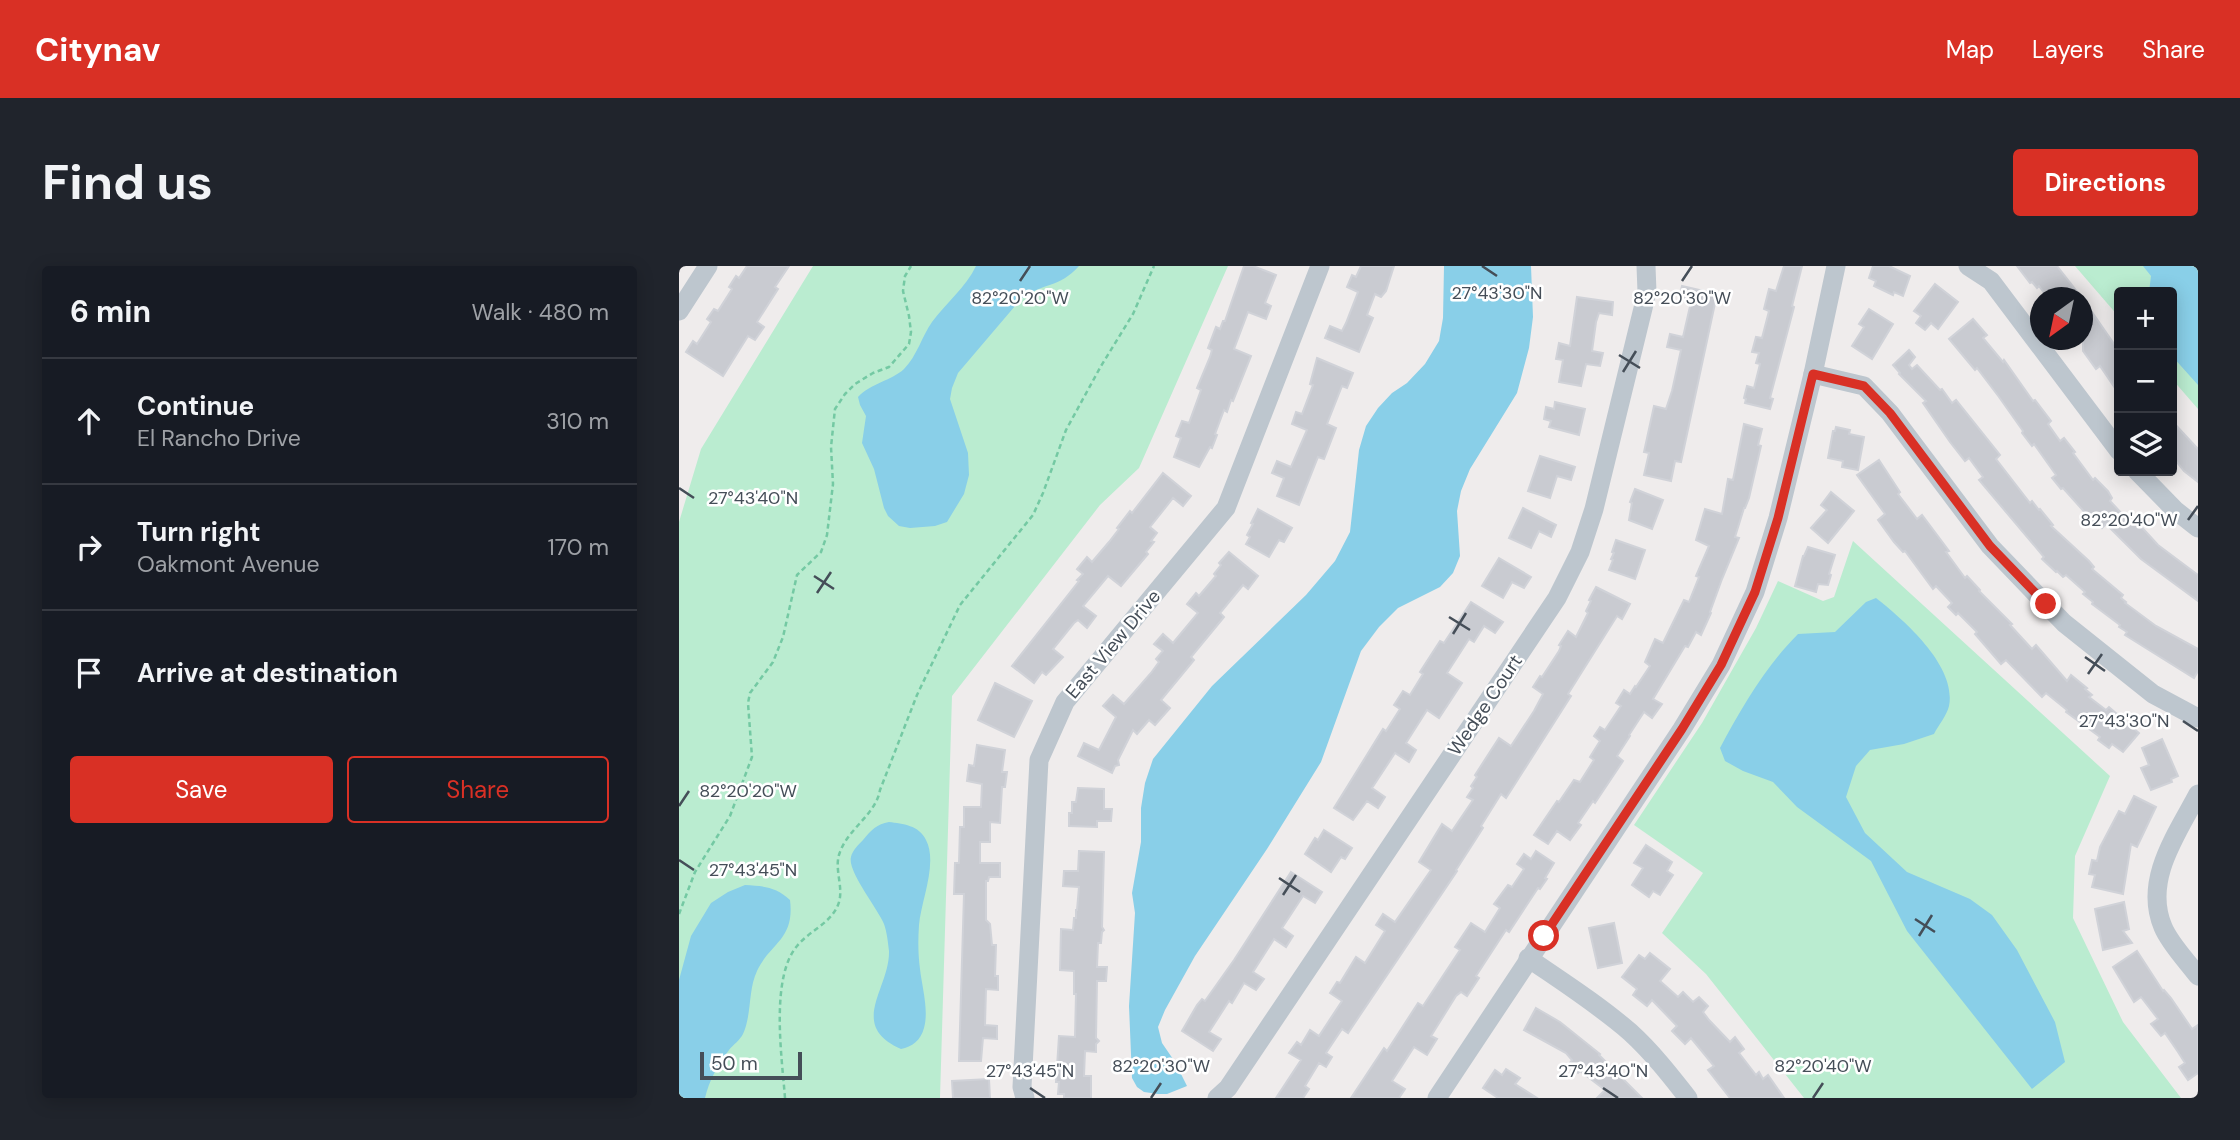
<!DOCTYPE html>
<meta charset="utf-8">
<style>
:root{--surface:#171b24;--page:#20242c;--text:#f1f3f6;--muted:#9ea1a6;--line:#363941;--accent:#d93025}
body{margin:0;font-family:"DM Sans",sans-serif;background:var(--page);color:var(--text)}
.controls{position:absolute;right:21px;top:21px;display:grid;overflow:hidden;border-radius:7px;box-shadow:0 4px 18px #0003}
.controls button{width:63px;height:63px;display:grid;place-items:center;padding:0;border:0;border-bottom:2px solid var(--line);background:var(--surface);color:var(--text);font:35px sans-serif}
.compass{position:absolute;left:1351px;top:21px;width:63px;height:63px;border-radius:50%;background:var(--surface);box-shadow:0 4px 18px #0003;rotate:213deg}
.scale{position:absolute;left:21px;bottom:18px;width:102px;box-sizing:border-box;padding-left:7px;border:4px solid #454e58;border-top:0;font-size:19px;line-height:24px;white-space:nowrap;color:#454e58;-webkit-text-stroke:5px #fff;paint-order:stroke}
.stop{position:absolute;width:21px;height:21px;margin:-16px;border:5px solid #d93025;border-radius:50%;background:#fff}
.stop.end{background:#d93025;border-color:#fff;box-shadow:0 2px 7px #0008}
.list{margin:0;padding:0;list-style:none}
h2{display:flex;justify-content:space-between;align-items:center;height:91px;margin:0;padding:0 28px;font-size:30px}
h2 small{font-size:23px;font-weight:400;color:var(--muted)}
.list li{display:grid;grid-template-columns:46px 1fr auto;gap:21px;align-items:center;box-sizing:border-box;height:126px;padding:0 28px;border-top:2px solid var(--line)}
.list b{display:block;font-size:26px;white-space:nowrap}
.list p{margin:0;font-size:23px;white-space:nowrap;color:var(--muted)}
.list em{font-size:23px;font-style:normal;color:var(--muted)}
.actions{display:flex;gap:14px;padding:21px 28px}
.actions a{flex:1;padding:16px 0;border:2px solid var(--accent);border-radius:7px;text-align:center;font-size:24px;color:var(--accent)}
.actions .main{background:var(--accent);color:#fff}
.icon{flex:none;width:38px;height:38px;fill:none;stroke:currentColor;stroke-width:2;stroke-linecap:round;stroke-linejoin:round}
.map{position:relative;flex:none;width:1519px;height:832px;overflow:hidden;border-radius:7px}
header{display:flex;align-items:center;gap:42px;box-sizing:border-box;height:98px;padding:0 35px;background:var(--accent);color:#fff}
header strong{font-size:33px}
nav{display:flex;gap:38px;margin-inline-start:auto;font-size:24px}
.intro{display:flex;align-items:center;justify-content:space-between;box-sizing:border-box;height:168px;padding:0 42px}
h1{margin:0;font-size:49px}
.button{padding:18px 32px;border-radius:7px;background:var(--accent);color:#fff;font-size:24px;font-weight:700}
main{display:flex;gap:42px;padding:0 42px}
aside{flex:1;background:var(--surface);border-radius:7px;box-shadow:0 4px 18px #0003}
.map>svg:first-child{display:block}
.green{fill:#baecd0}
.water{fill:#89cfe8}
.building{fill:#c9cbd1;stroke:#d0d2d8;stroke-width:2}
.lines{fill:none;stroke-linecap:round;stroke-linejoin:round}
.path{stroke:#74c9a3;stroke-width:2.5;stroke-dasharray:5 3.5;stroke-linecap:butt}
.minor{stroke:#bdc6ce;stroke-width:19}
.route{stroke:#d93025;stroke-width:9}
.ticks{fill:none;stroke:#454e58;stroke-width:2.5}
.labels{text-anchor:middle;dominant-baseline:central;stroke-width:5;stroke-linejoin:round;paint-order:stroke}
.street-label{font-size:19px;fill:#454e58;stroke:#fff}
.ticks-label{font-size:18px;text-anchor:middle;fill:#454e58;stroke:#fff;stroke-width:5;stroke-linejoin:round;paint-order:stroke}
</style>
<header>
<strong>Citynav</strong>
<nav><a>Map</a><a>Layers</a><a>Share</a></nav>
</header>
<div class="intro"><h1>Find us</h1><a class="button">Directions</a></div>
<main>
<aside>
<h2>6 min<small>Walk · 480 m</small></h2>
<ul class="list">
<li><svg class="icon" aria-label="ahead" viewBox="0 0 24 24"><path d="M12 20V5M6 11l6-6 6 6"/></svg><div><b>Continue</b><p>El Rancho Drive</p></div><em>310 m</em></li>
<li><svg class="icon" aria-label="right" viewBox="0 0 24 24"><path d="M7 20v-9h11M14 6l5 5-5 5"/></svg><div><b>Turn right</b><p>Oakmont Avenue</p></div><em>170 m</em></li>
<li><svg class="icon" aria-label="arrive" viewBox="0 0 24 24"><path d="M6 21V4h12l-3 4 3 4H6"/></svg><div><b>Arrive at destination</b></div></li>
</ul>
<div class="actions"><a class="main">Save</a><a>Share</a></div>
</aside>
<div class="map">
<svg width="1519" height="832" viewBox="0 0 1519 832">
<rect width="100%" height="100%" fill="#efecec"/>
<g class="green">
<polygon points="134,0 549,0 460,202 421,239 273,430 261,832 0,832 0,256 22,183"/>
<polygon points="1396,0 1519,0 1519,143 1493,113 1493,26 1440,26 1440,51"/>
<polygon points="1174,275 1431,510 1396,590 1394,652 1444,756 1502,832 1125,832 1027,708 983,667 1024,607 955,559 1023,457 1077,362 1099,315 1144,335 1155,331"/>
</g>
<g class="water">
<path d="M297,0h103c-19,22 -38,17 -58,33l-63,74 -6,15 -2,11 18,54 1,22 -5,19 -17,28 -12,4 -25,2 -11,-2 -11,-10 -4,-8 -10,-39 -12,-26 4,-27 -6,-11 -2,-8c13,-14 33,-16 46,-28 13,-13 18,-33 28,-47 14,-19 34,-35 44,-56z"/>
<polygon points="765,0 852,0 854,51 850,82 838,127 791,203 782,225 778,245 781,290 774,307 761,321 719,342 700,361 682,385 642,496 588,583 516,690 486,744 479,761 483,777 496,796 508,820 488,828 479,828 465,826 458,821 453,812 450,740 456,647 453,627 462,576 462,542 466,517 474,493 533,420 627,329 656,295 671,266 680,184 687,160 699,142 713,127 728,117 746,98 760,75 764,52"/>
<polygon points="1464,0 1519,0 1519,119 1493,90 1493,26 1470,26 1472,10"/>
<path d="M1197,332c28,22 81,68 73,108 -2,9 -11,20 -15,28l-30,10 -34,6 -14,16 -10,31 19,36 42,39 63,27 22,16 25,35 38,72 10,40 -33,27 -125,-158 -36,-70 -74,-54 -24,-25 -30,-11 -18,-10 -5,-13c22,-41 45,-81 78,-114l37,-2 31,-30z"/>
<path d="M210,556c14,2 30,3 37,18 12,23 -5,61 -7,85 -1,15 -1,29 1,44 2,18 9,41 4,59 -3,12 -12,19 -23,21 -54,-24 -11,-60 -12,-98 -1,-8 -2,-19 -5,-27 -6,-15 -37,-53 -33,-67 1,-6 8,-13 12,-17 8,-10 14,-16 26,-18z"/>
<path d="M66,619c19,1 31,2 45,15 5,40 -20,43 -33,71 -9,19 -5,43 -14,63 -3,6 -10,11 -14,16 -11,14 -20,31 -24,48h-26v-118l12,-44 20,-33 17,-11z"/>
</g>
<g class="building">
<polygon points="68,0 110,0 96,21 99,23 78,56 85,61 76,74 69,70 44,110 7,86 14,75 18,78 32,56 28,53 35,43 39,45 53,23 50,21 57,10 60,12"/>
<polygon points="565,0 574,0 597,9 586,37 592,40 587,53 569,46 555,83 572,90 554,135 552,134 548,146 545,144 536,168 538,169 533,182 531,181 520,201 495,191 502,172 497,170 503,155 510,157 522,124 518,122 531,91 533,84 529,82 537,61 541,63 544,55 546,55"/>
<polygon points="682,0 715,0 707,25 702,31 696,28 688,49 694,52 680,86 646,72 651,60 663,65 667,57 679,26 668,21 673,9 677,11"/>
<polygon points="1105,0 1123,0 1113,40 1115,41 1091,132 1094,133 1091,143 1066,137 1067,133 1065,132 1068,120 1075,122 1081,98 1077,97 1080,87 1073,86 1077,71 1083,72 1090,45 1085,43 1090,23 1097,25"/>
<polygon points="1194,0 1210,0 1231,10 1224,30 1215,26 1214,29 1195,20 1197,15 1190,12"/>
<polygon points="1338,0 1378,0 1403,32 1369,32 1360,20 1358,22 1353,16 1351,17"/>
<polygon points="1256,18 1279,36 1259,63 1252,57 1246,64 1237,57 1242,50 1235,45"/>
<polygon points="1003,20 1038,28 1002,196 996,195 992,215 965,209 970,187 965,186 975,140 987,143 993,125 1002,84 988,81 991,68 1004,71 1012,36 1000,33"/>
<polygon points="898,31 934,36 933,49 920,47 917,56 913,85 924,87 921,100 907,98 902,120 880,116 884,94 877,93 880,77 891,80"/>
<polygon points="1404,33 1440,85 1440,128 1421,100 1417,103 1404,85"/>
<polygon points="1190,43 1214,58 1193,93 1173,80 1185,61 1180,58"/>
<polygon points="1294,53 1308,69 1304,72 1324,96 1325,94 1354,135 1356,134 1372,155 1369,158 1381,175 1385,172 1396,186 1394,187 1414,214 1416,212 1429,225 1433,232 1431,235 1447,252 1449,249 1458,256 1479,279 1519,309 1519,335 1462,293 1427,258 1423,262 1418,257 1417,259 1384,222 1382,223 1373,212 1377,209 1355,178 1353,180 1343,167 1344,165 1320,131 1298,102 1296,104 1270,73"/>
<polygon points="1230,84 1236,91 1230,99 1233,103 1238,99 1261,124 1263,123 1273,137 1277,134 1321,189 1317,193 1351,237 1353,235 1360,244 1361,243 1374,259 1372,260 1410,295 1415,301 1413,303 1444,329 1442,332 1447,336 1446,337 1477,360 1519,383 1519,405 1515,412 1446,369 1448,366 1440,361 1441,359 1413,338 1414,336 1404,328 1406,326 1387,309 1384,311 1378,305 1377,306 1363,293 1365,291 1300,214 1304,211 1290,192 1286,195 1271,176 1244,137 1247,135 1220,108 1221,107 1214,99"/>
<polygon points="638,92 674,107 668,122 663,120 648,158 657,162 645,193 639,191 620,239 598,230 605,212 593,207 598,195 612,201 628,164 613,158 617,146 623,148 634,119 631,118"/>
<polygon points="876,136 906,143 900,169 870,161 872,155 865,153 867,141 875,143"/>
<polygon points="1493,155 1519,183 1519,216 1505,205 1493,190"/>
<polygon points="1065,158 1083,163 1079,179 1082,180 1070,232 1066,242 1065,242 1056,271 1060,272 1043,313 1031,346 1032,347 1022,369 1017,366 1009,381 1006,380 974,433 983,438 973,452 965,446 950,469 951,470 938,490 944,495 916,537 914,535 899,557 902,559 891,574 878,565 869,578 855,569 878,535 880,536 895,514 901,516 915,494 911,491 921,475 915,470 921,461 926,464 942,440 937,437 945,424 951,428 956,420 957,421 971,400 966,396 976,373 984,377 1005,334 1010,336 1020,311 1017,310 1030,280 1017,274 1026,243 1043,248 1049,213 1054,214"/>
<polygon points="1157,161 1171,164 1170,168 1185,171 1179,204 1163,201 1164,195 1149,192 1154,165 1156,165"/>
<polygon points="861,190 896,201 892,214 878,210 871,232 849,225"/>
<polygon points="1200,194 1221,226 1219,228 1238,253 1243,249 1270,285 1267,286 1286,312 1288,310 1301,324 1300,325 1333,358 1331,359 1353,383 1357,379 1388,415 1392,409 1408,422 1406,423 1413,429 1410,431 1427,444 1430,441 1460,467 1444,486 1433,478 1430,482 1419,474 1421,471 1387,446 1388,444 1367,427 1363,431 1327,394 1322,398 1296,368 1298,366 1279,347 1277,349 1269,341 1273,337 1257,320 1254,323 1226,285 1224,286 1215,276 1199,254 1206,248 1178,209"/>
<polygon points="484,207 512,230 504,240 494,232 471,261 478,267 472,275 475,276 467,286 469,288 442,320 429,310 404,340 417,350 408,362 399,354 395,357 374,383 384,391 367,409 363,406 355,417 333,400 400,315 398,314 404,308 398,303 408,291 413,296 430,276 440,263 438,262 451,245 453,247"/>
<polygon points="956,223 984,234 973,263 950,254 953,237 951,236"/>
<polygon points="1152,226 1175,245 1149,277 1132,262 1148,244 1142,239"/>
<polygon points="844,242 877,259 872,271 860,265 852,282 830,272"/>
<polygon points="579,243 613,262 605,276 600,274 590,291 567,278 571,271 568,269 574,258 572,257"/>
<polygon points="937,274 966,284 956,313 930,304 934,294 932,293 935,287 933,286"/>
<polygon points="1129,281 1156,289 1150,308 1152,309 1149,319 1139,318 1137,326 1116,320 1124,290 1125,290"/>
<polygon points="550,286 579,310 569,323 564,319 541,347 545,351 512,391 515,394 482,434 491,442 476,459 470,454 458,468 454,464 439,494 440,499 436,500 433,507 399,490 405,477 420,484 437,451 424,440 434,429 445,438 472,407 480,396 477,393 484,385 475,378 484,368 494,377 519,347 508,338 517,327 520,330 537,310 535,308 542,299 540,297"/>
<polygon points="820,292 852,311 845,322 833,316 824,332 803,320"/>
<polygon points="917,321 951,338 943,353 938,350 889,428 892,430 836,518 827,532 822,528 802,560 804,562 777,604 778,605 669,767 663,763 647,787 653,791 647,801 640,797 626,820 630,823 624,832 597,832 622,794 610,787 618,776 622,779 631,764 640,770 663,735 651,727 658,716 661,717 677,691 686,697 706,665 697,659 704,648 716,656 752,604 740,596 763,558 773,565 794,534 788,531 794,522 792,520 798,511 796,509 820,472 832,480 855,445 864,428 854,421 861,410 863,411 880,385 882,380 880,379 889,365 897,371 909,347 907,345 912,335 910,334"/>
<polygon points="792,336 824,356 816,367 805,360 795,376 790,373 768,407 783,417 760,452 748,444 727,477 737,484 730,496 716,487 693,522 706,531 699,542 688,535 674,554 655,542 704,463 707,465 721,443 715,439 724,425 731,429 744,408 741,406 761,375 765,377"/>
<polygon points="316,417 353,435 335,471 299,454"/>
<polygon points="1483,473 1499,510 1492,513 1493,516 1472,524 1462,502 1470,499 1463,482"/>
<polygon points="298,479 326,484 323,506 328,506 326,521 323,521 321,557 311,556 311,576 301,576 301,597 321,597 321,611 310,611 309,615 307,615 307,654 311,658 313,679 317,679 316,710 319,710 319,724 307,723 306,759 318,760 318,773 304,772 302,795 280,795 285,628 275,628 276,597 280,597 281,561 285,561 285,541 302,541 303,518 288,515 290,499 295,500"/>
<polygon points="399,522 425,523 425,543 433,543 432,555 418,555 418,561 390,560 390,547 393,547 393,536 397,536"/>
<polygon points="1455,530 1477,541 1458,581 1452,578 1444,628 1413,621 1416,609 1410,608 1413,594 1418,595 1421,581 1440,545 1446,548"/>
<polygon points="645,564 673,582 666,593 662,591 652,606 626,588 636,572 639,574"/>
<polygon points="967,579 993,596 988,605 994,609 981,629 974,625 970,631 953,619 964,602 955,597"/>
<polygon points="400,585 425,586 423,661 425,664 423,666 422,677 419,677 418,701 428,701 427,715 418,715 417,772 420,775 417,778 417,786 406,785 405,810 412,810 412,832 385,832 385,828 379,828 380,816 377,816 380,770 396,771 397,728 395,728 395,705 381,704 382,663 394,664 395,652 397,652 397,644 398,644 400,621 384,620 385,605 399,605"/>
<polygon points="857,585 875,597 866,612 868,613 861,623 859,622 830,666 827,664 797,710 800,712 788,730 782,726 777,730 752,770 758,773 748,789 735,781 713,815 726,823 720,832 672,832 705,782 708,785 739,737 744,740 781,684 776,681 792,657 806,666 821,642 815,638 829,619 833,621 845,603 838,598 845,588 852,593"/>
<polygon points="612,606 643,626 636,637 624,630 603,662 614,670 607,681 595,673 574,706 585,713 577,724 565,717 553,737 550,735 530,766 542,773 534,785 503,765 518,739 523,733 526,735 555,694"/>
<polygon points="1445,636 1450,663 1444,665 1453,677 1424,684 1416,643"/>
<polygon points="935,657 943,697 919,702 910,662"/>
<polygon points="1458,685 1484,725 1485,724 1492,732 1513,763 1519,759 1519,807 1509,814 1500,801 1506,797 1499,786 1486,767 1482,770 1472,758 1479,753 1462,731 1455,736 1434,701"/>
<polygon points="971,687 991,703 981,715 999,731 1004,726 1014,736 1020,731 1029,740 1024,746 1030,754 1051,776 1056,771 1065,783 1060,787 1077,809 1080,806 1084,813 1089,809 1105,832 1051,832 1029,804 1035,800 1012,772 1006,778 993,765 998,760 973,734 968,740 954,729 958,723 943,711 960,689 966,693"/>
<polygon points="857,742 881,756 921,788 920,789 963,832 918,832 926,824 901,805 899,807 889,799 893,794 887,787 845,764"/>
<polygon points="827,803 841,812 836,818 858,832 819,832 804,822 816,804 823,809"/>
<polygon points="310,813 311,832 274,832 273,815"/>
</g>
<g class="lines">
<g class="path">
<polyline points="0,648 16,606 51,550 73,491 69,437 71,427 94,396 104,371 118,309 142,286 148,269 154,218 152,181 156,143 166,128 176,118 194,107 210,101 230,78 232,66 230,50 224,25 226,10 232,0"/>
<path d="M106,832c-3,-40 -15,-120 12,-152 12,-15 33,-22 41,-41 7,-17 -5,-36 2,-53 8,-23 36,-38 40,-62l37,-95 43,-90 73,-90 10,-22 23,-63 35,-64 32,-52 21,-48"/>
</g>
<g class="minor">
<polyline points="1289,0 1312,15 1440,185"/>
<polyline points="0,45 29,0"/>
<polyline points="1134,108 1185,120 1211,147 1311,280 1385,357 1474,428 1519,452"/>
<polyline points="1458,205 1496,244 1519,262"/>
<path d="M1519,528c-21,40 -55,86 -35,133 7,17 24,34 35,49"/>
<path d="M849,692c35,24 71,47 102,74 22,20 40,43 58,66"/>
<polyline points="346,832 343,821 360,494 386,436 547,242 641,0"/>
<polyline points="538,832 549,822 878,332 901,286 915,243 968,26 967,0"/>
<polyline points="758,832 1003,463 1042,399 1076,326 1099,252 1134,108 1157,0"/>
</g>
</g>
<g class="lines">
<polyline class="route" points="865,670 1003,463 1042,399 1076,326 1099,252 1134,108 1185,120 1211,147 1311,280 1367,338"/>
</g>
<path class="ticks" d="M803,0l15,10M341,15l10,-15M1003,15l10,-15M940,89l21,13M944,106l13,-21M0,222l15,10M1509,254l10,-14M135,310l20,13M138,327l14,-21M770,351l21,13M774,368l13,-21M1406,391l20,14M1409,408l14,-20M1504,455l15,10M0,540l10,-15M0,594l15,10M600,612l21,14M604,629l13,-20M1236,653l20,13M1240,670l13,-21M351,822l15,10M924,822l15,10M472,832l10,-15M1134,832l10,-15"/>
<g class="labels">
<g class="street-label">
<text transform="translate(434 378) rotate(-50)">East View Drive</text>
<text transform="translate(806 439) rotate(-56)">Wedge Court</text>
</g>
</g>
<g class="ticks-label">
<text x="818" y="33">27°43'30"N</text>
<text x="341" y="38">82°20'20"W</text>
<text x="1003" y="38">82°20'30"W</text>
<text x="74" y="238">27°43'40"N</text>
<text x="1450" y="260">82°20'40"W</text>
<text x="1445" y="461">27°43'30"N</text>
<text x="69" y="531">82°20'20"W</text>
<text x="74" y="610">27°43'45"N</text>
<text x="482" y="806">82°20'30"W</text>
<text x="1144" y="806">82°20'40"W</text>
<text x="351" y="811">27°43'45"N</text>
<text x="924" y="811">27°43'40"N</text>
</g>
</svg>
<div class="controls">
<button>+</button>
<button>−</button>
<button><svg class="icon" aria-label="layers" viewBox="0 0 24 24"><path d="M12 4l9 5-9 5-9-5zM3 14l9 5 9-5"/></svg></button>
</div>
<svg class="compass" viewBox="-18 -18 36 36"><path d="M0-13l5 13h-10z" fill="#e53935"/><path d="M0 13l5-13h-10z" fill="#9ea1a6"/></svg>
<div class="scale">50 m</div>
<div class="stop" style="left:865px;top:670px"></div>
<div class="stop end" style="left:1367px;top:338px"></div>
</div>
</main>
